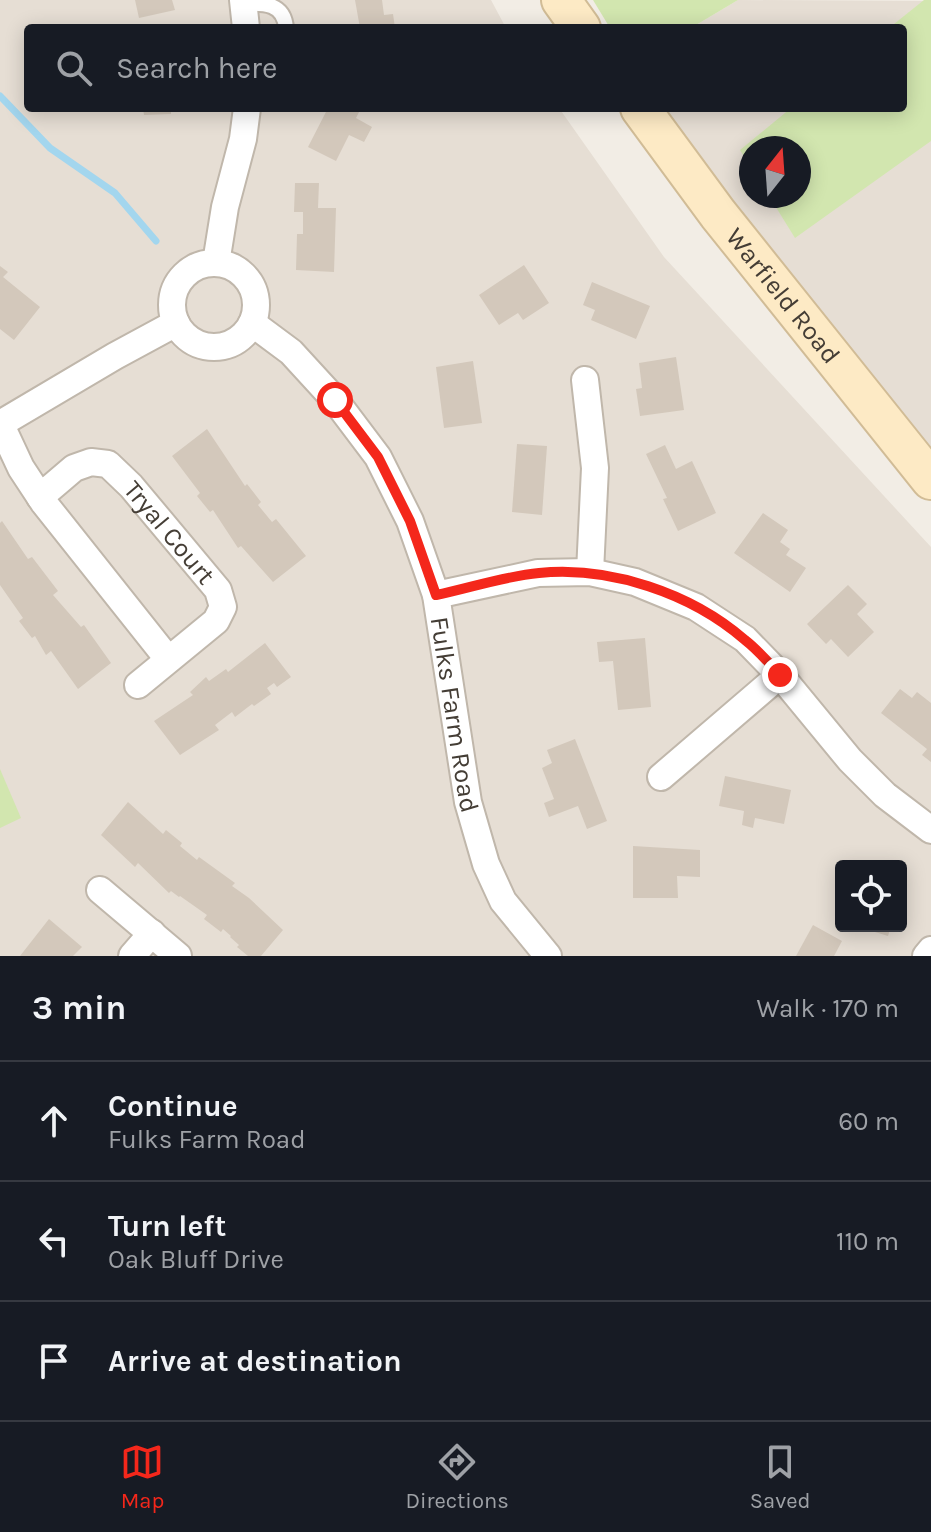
<!DOCTYPE html>
<meta charset="utf-8">
<style>
:root{--surface:#171b24;--page:#20242c;--text:#f1f3f6;--muted:#9ea1a6;--line:#363941;--accent:#f4271b}
body{margin:0;font-family:Karla,sans-serif;background:var(--page);color:var(--text)}
.controls{position:absolute;right:24px;bottom:24px;display:grid;overflow:hidden;border-radius:8px;box-shadow:0 4px 20px #0003}
.controls button{width:72px;height:72px;display:grid;place-items:center;padding:0;border:0;border-bottom:2px solid var(--line);background:var(--surface);color:var(--text);font:40px sans-serif}
.compass{position:absolute;left:739px;top:136px;width:72px;height:72px;border-radius:50%;background:var(--surface);box-shadow:0 4px 20px #0003;rotate:17deg}
.stop{position:absolute;width:24px;height:24px;margin:-18px;border:6px solid #f4271b;border-radius:50%;background:#fff}
.stop.end{background:#f4271b;border-color:#fff;box-shadow:0 2px 8px #0008}
.list{margin:0;padding:0;list-style:none}
h2{display:flex;justify-content:space-between;align-items:center;height:104px;margin:0;padding:0 32px;font-size:34px}
h2 small{font-size:26px;font-weight:400;color:var(--muted)}
.list li{display:grid;grid-template-columns:52px 1fr auto;gap:24px;align-items:center;box-sizing:border-box;height:120px;padding:0 32px;border-top:2px solid var(--line)}
.list b{display:block;font-size:30px;white-space:nowrap}
.list p{margin:0;font-size:26px;white-space:nowrap;color:var(--muted)}
.list em{font-size:26px;font-style:normal;color:var(--muted)}
.icon{flex:none;width:44px;height:44px;fill:none;stroke:currentColor;stroke-width:2;stroke-linecap:round;stroke-linejoin:round}
.map{position:relative;flex:none;width:931px;height:956px;overflow:hidden}
.search{position:absolute;background:var(--surface);box-shadow:0 4px 20px #0003;left:24px;right:24px;top:24px;height:88px;display:flex;align-items:center;gap:20px;box-sizing:border-box;padding:0 28px;border-radius:8px;color:var(--muted);font-size:30px}
.sheet{height:464px;background:var(--surface)}
nav{display:flex;justify-content:space-around;align-items:center;box-sizing:border-box;height:112px;border-top:2px solid var(--line);background:var(--surface);font-size:22px;color:var(--muted)}
nav a{display:grid;justify-items:center;gap:4px}
nav .on{color:var(--accent)}
.map>svg:first-child{display:block}
.residential{fill:#e6ded4;fill-rule:evenodd}
.green{fill:#d2e6af}
.lines{fill:none;stroke-linecap:round;stroke-linejoin:round}
.stream{stroke:#a3d6ee;stroke-width:7}
.building{fill:#d3c8bb}
.lane-casing{stroke:#c0b7ab;stroke-width:18}
.street-casing{stroke:#c0b7ab;stroke-width:30}
.secondary-casing{stroke:#d1bc96;stroke-width:42}
.lane{stroke:#fff;stroke-width:14}
.street{stroke:#fff;stroke-width:26}
.secondary{stroke:#fdeac5;stroke-width:38}
.route{stroke:#f4271b;stroke-width:10}
.labels{text-anchor:middle;dominant-baseline:central;stroke-width:7;stroke-linejoin:round;paint-order:stroke}
.street-label{font-size:26px;fill:#443d35;stroke:#fff}
</style>
<div class="map">
<svg width="931" height="956" viewBox="0 0 931 956">
<rect width="100%" height="100%" fill="#f2ede5"/>
<g class="residential">
<path d="M0,0h491l15,28h-478v80h531l105,149 267,290v409h-931zM841,866h60v60h-60z"/>
<path d="M738,0l193,1v479l-291,-372h263v-80h-212zM751,148h48v48h-48z"/>
</g>
<g class="green">
<polygon points="593,0 738,0 691,28 610,28"/>
<polygon points="924,0 931,0 931,141 795,238 769,196 799,196 799,148 751,148 751,168 740,150 791,108 903,108 903,28 889,28"/>
<polygon points="0,769 21,818 0,828"/>
</g>
<g class="lines">
<polyline class="stream" points="0,96 50,148 115,193 156,241"/>
</g>
<g class="building">
<polygon points="135,0 172,0 175,10 139,18"/>
<polygon points="355,0 382,0 384,15 393,14 395,28 360,28"/>
<polygon points="143,108 171,108 171,114 144,115"/>
<polygon points="328,108 361,108 356,118 372,127 364,142 349,135 336,161 308,147"/>
<polygon points="295,183 319,183 318,208 336,208 334,272 296,270 297,234 303,234 303,212 294,212"/>
<polygon points="524,265 549,303 523,320 518,313 499,325 479,295"/>
<polygon points="0,266 8,272 3,277 40,307 14,340 0,329"/>
<polygon points="592,282 650,306 636,339 591,320 595,310 583,305"/>
<polygon points="676,357 684,410 640,416 636,389 642,388 639,363"/>
<polygon points="473,361 482,423 444,428 436,367"/>
<polygon points="207,429 245,486 247,484 261,502 258,505 272,522 276,519 306,556 273,582 241,546 238,548 213,510 210,512 197,496 200,493 172,456"/>
<polygon points="517,444 547,446 542,515 512,512"/>
<polygon points="665,445 676,469 692,461 716,513 678,531 663,499 667,498 646,454"/>
<polygon points="763,513 788,530 780,542 790,549 786,555 806,568 790,592 734,553"/>
<polygon points="2,521 28,559 32,557 58,591 53,595 81,627 84,625 111,663 78,689 51,651 46,655 35,636 32,638 19,621 23,618 0,585 0,523"/>
<polygon points="848,585 867,604 857,614 874,632 848,657 831,639 826,644 807,624"/>
<polygon points="645,638 651,707 618,710 613,661 599,662 597,642"/>
<polygon points="265,643 291,677 277,687 274,683 267,688 271,694 254,706 252,704 235,717 232,712 215,725 219,730 180,755 154,721 193,695 190,692 206,677 209,681 226,669 228,672"/>
<polygon points="900,689 912,698 917,692 931,703 931,762 922,755 927,749 881,713"/>
<polygon points="575,739 607,821 587,829 578,806 549,817 544,803 554,799 542,768 552,763 547,750"/>
<polygon points="725,776 791,790 784,824 755,818 753,828 742,825 744,811 719,806"/>
<polygon points="128,802 163,834 166,830 182,843 180,846 197,860 199,857 235,883 232,886 249,898 283,930 261,956 248,956 237,947 239,945 230,937 231,936 223,929 221,932 204,919 207,915 180,896 179,897 171,891 169,893 138,863 135,867 101,835"/>
<polygon points="633,846 700,850 700,877 677,876 678,898 633,898"/>
<polygon points="49,919 82,947 73,956 20,956"/>
<polygon points="813,925 842,941 834,956 796,956"/>
<polygon points="863,926 891,926 888,936 862,928"/>
</g>
<g class="lines">
<defs>
<path id="lane" d="M244,4c20,-1 40,-1 42,24"/>
<g id="street">
<polyline points="243,0 246,28"/>
<polyline points="216,263 225,207 243,139 247,108"/>
<circle cx="214" cy="305" r="42"/>
<path id="s1" d="M252,323l39,29 44,48 43,57 32,64 26,74 32,207 18,62 17,37 45,55"/>
<polyline points="585,380 595,468 590,572"/>
<polyline points="0,423 21,468 44,503 168,659"/>
<polyline points="0,424 115,356 176,323"/>
<path id="s2" d="M40,497l34,-29 17,-6 17,2 23,22 87,104 5,17 -7,14 -78,64"/>
<polyline points="436,595 538,573 590,572 635,582 696,607 745,639 780,675 850,760 885,795 931,830"/>
<polyline points="661,777 780,675"/>
<polyline points="100,890 178,956"/>
<polyline points="132,956 152,933"/>
<polyline points="926,956 931,950"/>
</g>
<g id="secondary">
<polyline points="561,0 581,28"/>
<path id="s3" d="M640,108l78,106 213,266"/>
</g>
</defs>
<use href="#lane" class="lane-casing"/>
<use href="#street" class="street-casing"/>
<use href="#secondary" class="secondary-casing"/>
<use href="#lane" class="lane"/>
<use href="#street" class="street"/>
<use href="#secondary" class="secondary"/>
</g>
<g class="lines">
<path class="route" d="M335,400l43,57 32,64 26,74c34,-7 69,-19 103,-22 71,-7 152,20 206,67 13,10 24,23 35,35"/>
</g>
<g class="labels">
<g class="street-label">
<text stroke="none"><textPath href="#s3" startOffset="236">Warfield Road</textPath></text>
<text stroke="none"><textPath href="#s2" startOffset="172">Tryal Court</textPath></text>
<text stroke="none"><textPath href="#s1" startOffset="456">Fulks Farm Road</textPath></text>
</g>
</g>
</svg>
<div class="controls">
<button><svg class="icon" aria-label="locate" viewBox="0 0 24 24"><circle cx="12" cy="12" r="6"/><path d="M12 2v4M12 18v4M2 12h4M18 12h4"/></svg></button>
</div>
<svg class="compass" viewBox="-18 -18 36 36"><path d="M0-13l5 13h-10z" fill="#e53935"/><path d="M0 13l5-13h-10z" fill="#9ea1a6"/></svg>
<div class="stop" style="left:335px;top:400px"></div>
<div class="stop end" style="left:780px;top:675px"></div>
<div class="search"><svg class="icon" aria-label="search" viewBox="0 0 24 24"><circle cx="10" cy="10" r="6"/><path d="M15 15l6 6"/></svg>Search here</div>
</div>
<section class="sheet">
<h2>3 min<small>Walk · 170 m</small></h2>
<ul class="list">
<li><svg class="icon" aria-label="ahead" viewBox="0 0 24 24"><path d="M12 20V5M6 11l6-6 6 6"/></svg><div><b>Continue</b><p>Fulks Farm Road</p></div><em>60 m</em></li>
<li><svg class="icon" aria-label="left" viewBox="0 0 24 24"><path d="M17 20v-9H6M10 6l-5 5 5 5"/></svg><div><b>Turn left</b><p>Oak Bluff Drive</p></div><em>110 m</em></li>
<li><svg class="icon" aria-label="arrive" viewBox="0 0 24 24"><path d="M6 21V4h12l-3 4 3 4H6"/></svg><div><b>Arrive at destination</b></div></li>
</ul>
</section>
<nav>
<a class="on"><svg class="icon" aria-label="map" viewBox="0 0 24 24"><path d="M3 6l6-2 6 2 6-2v14l-6 2-6-2-6 2zM9 4v14M15 6v14"/></svg>Map</a>
<a><svg class="icon" aria-label="directions" viewBox="0 0 24 24"><path d="M12 3l9 9-9 9-9-9zM9 14v-3h6M13 9l2 2-2 2"/></svg>Directions</a>
<a><svg class="icon" aria-label="saved" viewBox="0 0 24 24"><path d="M7 4h10v16l-5-4-5 4z"/></svg>Saved</a>
</nav>
